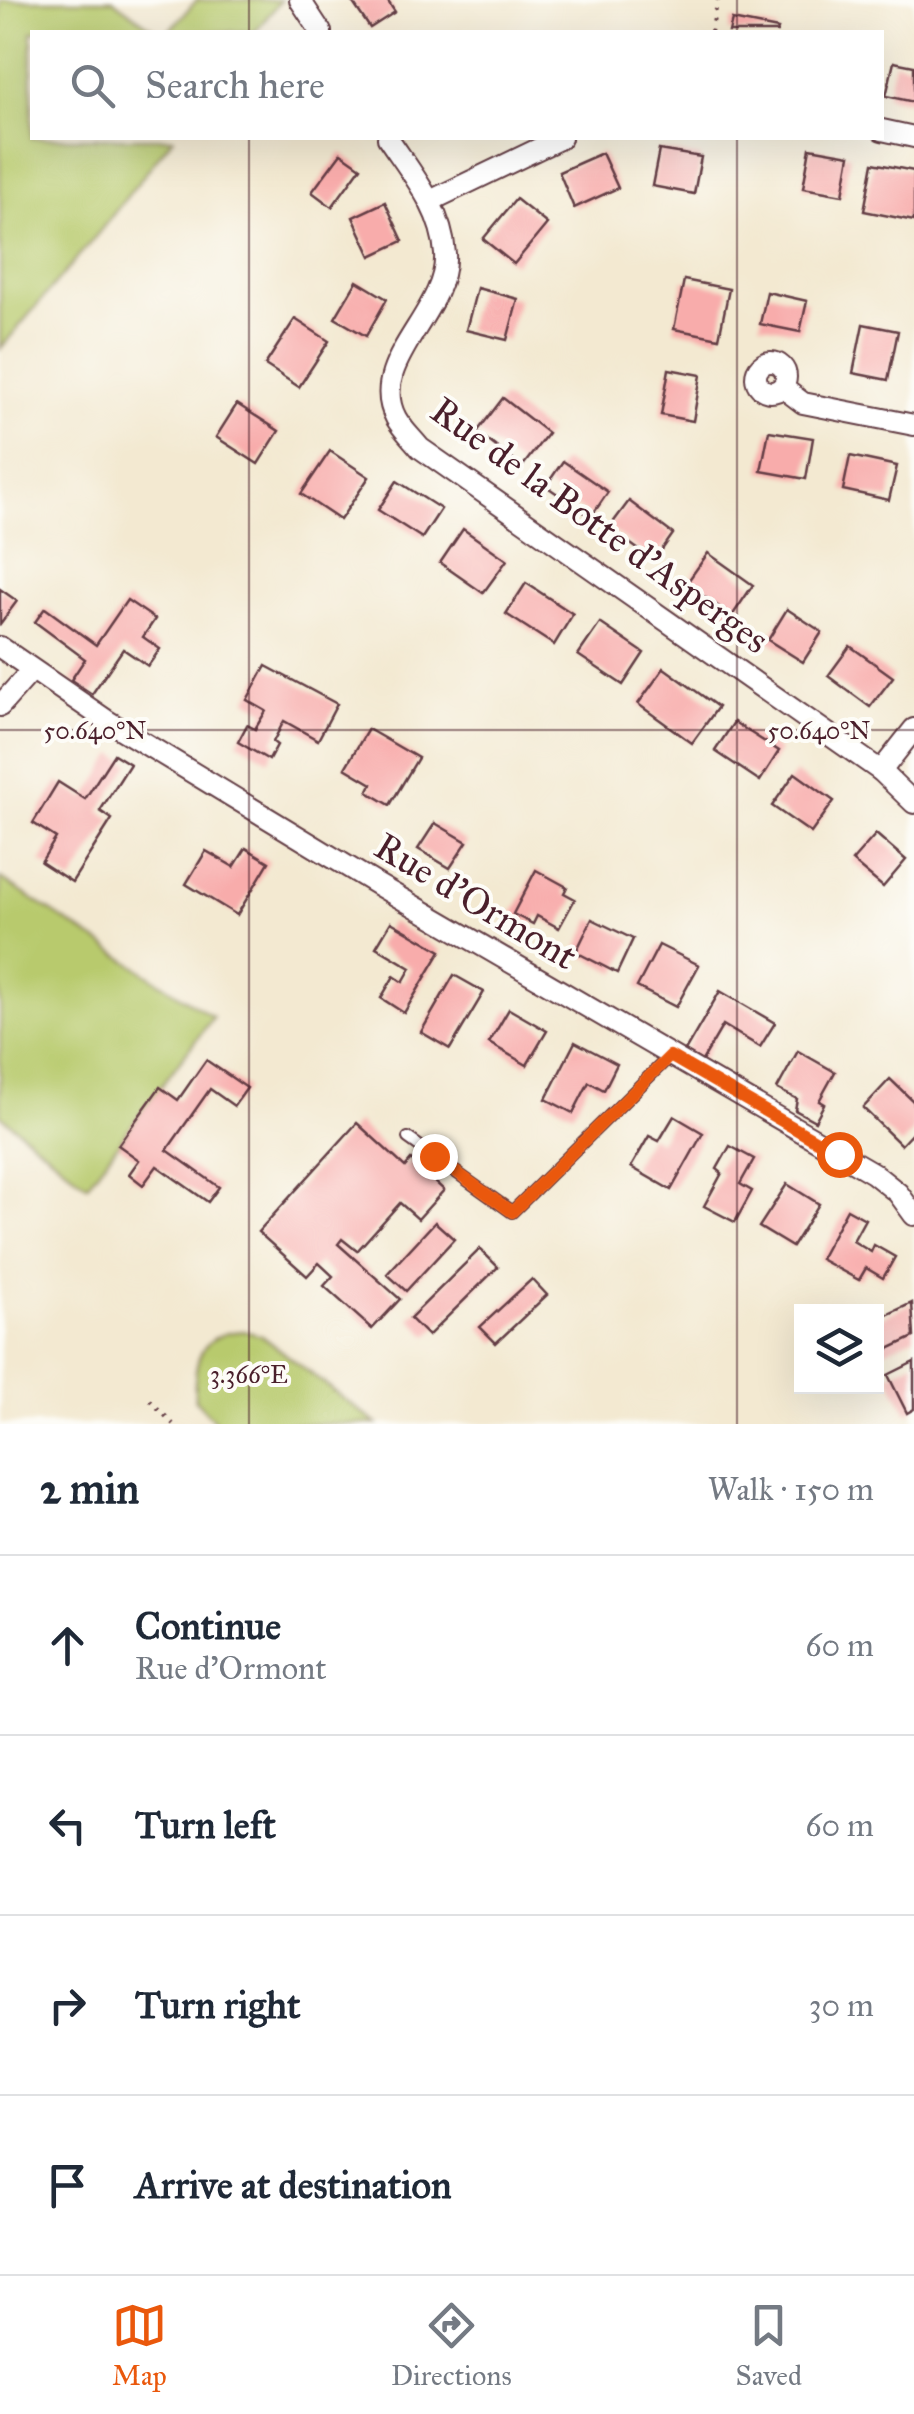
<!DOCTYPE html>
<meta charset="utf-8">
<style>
:root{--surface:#fff;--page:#f2f2f3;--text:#1f2937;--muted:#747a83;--line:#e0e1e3;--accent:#ea580c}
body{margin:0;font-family:"IM FELL Great Primer",serif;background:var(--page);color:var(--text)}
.controls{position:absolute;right:30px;bottom:30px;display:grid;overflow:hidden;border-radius:0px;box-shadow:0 10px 40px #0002}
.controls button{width:90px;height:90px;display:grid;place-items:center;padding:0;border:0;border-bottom:2px solid var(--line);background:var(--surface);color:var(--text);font:50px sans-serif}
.stop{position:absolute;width:30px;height:30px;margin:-22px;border:8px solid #ea580c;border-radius:50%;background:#fff}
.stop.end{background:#ea580c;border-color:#fff;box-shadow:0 2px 10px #0008}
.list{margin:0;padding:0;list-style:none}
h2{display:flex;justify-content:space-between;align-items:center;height:130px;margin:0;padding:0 40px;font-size:42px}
h2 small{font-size:32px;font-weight:400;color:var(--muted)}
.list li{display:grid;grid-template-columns:65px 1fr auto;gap:30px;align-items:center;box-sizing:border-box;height:180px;padding:0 40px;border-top:2px solid var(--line)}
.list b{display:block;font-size:38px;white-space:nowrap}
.list p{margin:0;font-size:32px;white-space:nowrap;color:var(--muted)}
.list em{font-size:32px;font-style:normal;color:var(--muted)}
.icon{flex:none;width:55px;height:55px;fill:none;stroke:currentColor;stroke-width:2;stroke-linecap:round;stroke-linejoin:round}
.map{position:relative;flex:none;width:914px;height:1424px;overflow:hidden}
.search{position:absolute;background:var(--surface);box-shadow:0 10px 40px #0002;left:30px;right:30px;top:30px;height:110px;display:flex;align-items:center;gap:25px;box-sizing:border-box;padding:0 35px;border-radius:0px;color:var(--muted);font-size:38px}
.sheet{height:850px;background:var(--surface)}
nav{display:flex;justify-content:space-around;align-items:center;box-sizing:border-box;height:140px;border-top:2px solid var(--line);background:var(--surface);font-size:28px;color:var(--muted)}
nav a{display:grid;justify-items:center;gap:5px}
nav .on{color:var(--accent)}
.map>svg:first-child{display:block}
.green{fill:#b8ca6d;stroke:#81744c;stroke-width:2.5}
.building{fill:#f8acab}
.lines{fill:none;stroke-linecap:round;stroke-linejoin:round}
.service-casing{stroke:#633d44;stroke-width:14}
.minor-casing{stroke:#633d44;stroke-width:24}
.path{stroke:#633d44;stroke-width:4;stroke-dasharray:2.5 8;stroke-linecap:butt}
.service{stroke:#fff;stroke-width:10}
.minor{stroke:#fff;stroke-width:20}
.route{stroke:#ea580c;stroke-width:12}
.ticks{fill:none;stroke:#4a1f2b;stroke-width:2.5;stroke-opacity:0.45}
.labels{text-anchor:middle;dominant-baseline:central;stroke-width:8;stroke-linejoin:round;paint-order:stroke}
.street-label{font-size:38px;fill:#4a1f2b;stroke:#fdfcf7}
.ticks-label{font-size:25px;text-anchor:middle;fill:#4a1f2b;stroke:#fdfcf7;stroke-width:8;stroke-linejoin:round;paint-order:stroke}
</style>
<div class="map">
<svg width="914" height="1424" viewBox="0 0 914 1424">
<rect width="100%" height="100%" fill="#fdfcf7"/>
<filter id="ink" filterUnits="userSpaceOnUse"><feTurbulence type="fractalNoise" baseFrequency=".01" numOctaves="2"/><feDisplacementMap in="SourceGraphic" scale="20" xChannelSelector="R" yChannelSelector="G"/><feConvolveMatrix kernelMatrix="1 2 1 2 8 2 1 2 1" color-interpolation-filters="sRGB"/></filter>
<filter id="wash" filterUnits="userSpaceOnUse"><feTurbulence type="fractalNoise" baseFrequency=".0048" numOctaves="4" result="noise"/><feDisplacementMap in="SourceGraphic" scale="40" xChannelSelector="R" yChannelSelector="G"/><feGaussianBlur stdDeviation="2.25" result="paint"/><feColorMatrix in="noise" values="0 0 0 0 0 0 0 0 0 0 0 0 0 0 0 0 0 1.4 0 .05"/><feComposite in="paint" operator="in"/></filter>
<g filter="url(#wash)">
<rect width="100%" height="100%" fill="#f3e9d1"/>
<g class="green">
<polygon points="0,0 113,0 158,32 32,32 32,138 173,138 100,231 0,349"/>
<polygon points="197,0 281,0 255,32 168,32"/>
<polygon points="0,878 213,1017 87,1185 0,1115"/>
<path d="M244,1331l18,5 115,88h-159l-23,-24c-2,-40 5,-68 49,-69z"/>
</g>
<g id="blocks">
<g class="building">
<polygon points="351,0 387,0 395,12 370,28"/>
<polygon points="732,20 778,29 777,32 729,32"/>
<polygon points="894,62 914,66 914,102 886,96"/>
<polygon points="810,148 850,155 843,195 803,188"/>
<polygon points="659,150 701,157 694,194 652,186"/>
<polygon points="341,153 361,167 332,207 312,192"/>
<polygon points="602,153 618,188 574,208 559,172"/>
<polygon points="873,163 914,171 914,221 864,211"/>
<polygon points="516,199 547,224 514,264 483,239"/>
<polygon points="385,202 403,241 371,256 353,217"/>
<polygon points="684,280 729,289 719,338 674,329"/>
<polygon points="357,281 387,299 366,336 335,318"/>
<polygon points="477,288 518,299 507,340 466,330"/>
<polygon points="767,292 807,301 800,332 760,324"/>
<polygon points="295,319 329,341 299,387 265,365"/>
<polygon points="863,324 898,331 888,380 853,373"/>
<polygon points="669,369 701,375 693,421 661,415"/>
<polygon points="503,398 548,433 522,467 477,432"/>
<polygon points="237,404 279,431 258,464 216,437"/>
<polygon points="769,431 813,438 806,479 761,471"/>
<polygon points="330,451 369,477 340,520 301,494"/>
<polygon points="850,456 897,466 889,500 843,490"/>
<polygon points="563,461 608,492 591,517 546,486"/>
<polygon points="397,481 441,509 422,538 378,510"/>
<polygon points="629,501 673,534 654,561 609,528"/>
<polygon points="463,529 507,560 483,593 440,563"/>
<polygon points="708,553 753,585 732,616 686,584"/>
<polygon points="526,583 573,614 554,645 506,614"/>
<polygon points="0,589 17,601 0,624"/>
<polygon points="127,600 155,619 143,637 160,649 148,666 123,649 92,694 71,680 85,659 35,622 45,608 96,645"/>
<polygon points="787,609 822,632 803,662 768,640"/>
<polygon points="600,623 644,653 623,685 578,655"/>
<polygon points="850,646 893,677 870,707 828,676"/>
<polygon points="266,666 337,704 318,740 284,721 273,742 277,745 269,760 238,742 247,725 255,729 266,711 247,700"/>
<polygon points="664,668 718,707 692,743 638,704"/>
<polygon points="734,722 779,751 760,781 715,751"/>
<polygon points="368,729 418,758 390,805 368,792 372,784 345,768"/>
<polygon points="114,754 130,764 100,811 112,819 72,882 41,862 56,838 33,823 58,782 85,799"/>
<polygon points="795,773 834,801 811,833 772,806"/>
<polygon points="435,823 467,842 450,868 418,849"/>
<polygon points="876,834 906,860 883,887 852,861"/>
<polygon points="246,848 269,862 237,915 186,884 206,851 234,867"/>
<polygon points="536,870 567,887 564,893 575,899 559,928 537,916 533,924 513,914"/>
<polygon points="592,919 633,939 617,973 576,952"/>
<polygon points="391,922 441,951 404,1013 381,998 394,976 403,982 411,968 376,947"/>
<polygon points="659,945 699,965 676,1007 637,987"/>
<polygon points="454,975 484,992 450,1049 421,1032"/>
<polygon points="720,991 775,1023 760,1047 723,1025 702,1061 685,1051"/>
<polygon points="509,1009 547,1031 527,1065 489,1043"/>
<polygon points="575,1042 617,1064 604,1090 589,1082 573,1113 546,1099"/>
<polygon points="798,1051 835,1072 819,1101 824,1104 815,1121 795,1110 797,1099 777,1089"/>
<polygon points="206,1060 247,1088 234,1106 210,1089 167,1150 219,1187 208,1202 157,1166 143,1185 129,1174 139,1160 118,1145 160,1087 178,1100"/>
<polygon points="890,1079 914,1102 914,1131 901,1145 863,1108"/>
<polygon points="674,1116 703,1133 671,1190 631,1167 649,1136 659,1141"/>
<polygon points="357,1123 405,1167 411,1160 444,1190 418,1219 400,1203 357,1251 342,1239 338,1244 400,1299 372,1329 324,1286 333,1276 319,1263 307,1276 258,1232"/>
<polygon points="730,1146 754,1159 740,1184 752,1191 735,1222 704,1206 722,1173 717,1169"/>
<polygon points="787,1184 819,1204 792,1247 759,1227"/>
<polygon points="847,1209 865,1219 853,1241 871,1252 874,1245 895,1257 883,1278 866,1268 859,1280 820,1259"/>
<polygon points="435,1222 454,1239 406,1291 387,1274"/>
<polygon points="480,1249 498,1267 428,1336 410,1318"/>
<polygon points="532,1279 547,1295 496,1343 480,1327"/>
<polygon points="912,1303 914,1337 876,1355 876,1320"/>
<polygon points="914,1362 914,1409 907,1413 888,1375"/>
</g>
</g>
</g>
<g filter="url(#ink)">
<use href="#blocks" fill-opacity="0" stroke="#633d44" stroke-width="2.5"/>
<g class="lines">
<defs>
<polyline id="service" points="408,1138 512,1212 670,1056"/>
<g id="minor">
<polyline points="300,0 321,32"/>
<polyline points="882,130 914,137"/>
<path d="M388,138c24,36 54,71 57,116 4,58 -79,109 -49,164 6,11 16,20 24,30l461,323 33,32"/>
<polyline points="430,201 561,138"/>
<circle cx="771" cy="377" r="15"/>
<polyline points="782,387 803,403 914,425"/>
<polyline points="0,647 106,720 378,885 873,1173 898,1193 914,1215"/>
<polyline points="0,706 32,670"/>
<polyline points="881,771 914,729"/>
</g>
</defs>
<use href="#service" class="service-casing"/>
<use href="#minor" class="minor-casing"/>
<g class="path">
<polyline points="711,32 718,0"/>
<polyline points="150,1400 173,1424"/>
</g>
<use href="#service" class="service"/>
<use href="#minor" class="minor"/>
</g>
</g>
<g class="lines" filter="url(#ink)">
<polyline class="route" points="434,1156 512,1212 670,1056 839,1154"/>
</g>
<path class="ticks" d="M249,0v32M737,0v32M249,138v1286M737,138v1286M0,730h914"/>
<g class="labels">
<g class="street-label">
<text transform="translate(600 525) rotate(36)">Rue de la Botte d'Asperges</text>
<text transform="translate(476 901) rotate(31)">Rue d'Ormont</text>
</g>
</g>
<g class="ticks-label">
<text x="95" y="739">50.640°N</text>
<text x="819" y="739">50.640°N</text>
<text x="249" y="1383">3.366°E</text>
</g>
</svg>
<div class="controls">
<button><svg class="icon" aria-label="layers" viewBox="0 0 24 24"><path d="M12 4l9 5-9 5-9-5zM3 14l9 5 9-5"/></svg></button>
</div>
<div class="stop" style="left:839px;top:1154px"></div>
<div class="stop end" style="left:434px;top:1156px"></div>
<div class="search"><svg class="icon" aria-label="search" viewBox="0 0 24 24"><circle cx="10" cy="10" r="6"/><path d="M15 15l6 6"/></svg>Search here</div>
</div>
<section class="sheet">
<h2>2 min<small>Walk · 150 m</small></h2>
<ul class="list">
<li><svg class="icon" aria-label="ahead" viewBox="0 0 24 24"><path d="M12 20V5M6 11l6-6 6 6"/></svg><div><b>Continue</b><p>Rue d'Ormont</p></div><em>60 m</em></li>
<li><svg class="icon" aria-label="left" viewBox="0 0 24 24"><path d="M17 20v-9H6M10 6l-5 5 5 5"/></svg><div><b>Turn left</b></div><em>60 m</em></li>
<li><svg class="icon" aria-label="right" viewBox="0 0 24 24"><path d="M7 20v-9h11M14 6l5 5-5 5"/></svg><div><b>Turn right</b></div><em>30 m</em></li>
<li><svg class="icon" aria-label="arrive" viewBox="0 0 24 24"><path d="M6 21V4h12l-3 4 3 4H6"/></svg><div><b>Arrive at destination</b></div></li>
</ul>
</section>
<nav>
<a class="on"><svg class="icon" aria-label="map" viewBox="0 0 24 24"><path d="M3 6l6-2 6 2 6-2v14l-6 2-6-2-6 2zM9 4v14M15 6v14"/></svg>Map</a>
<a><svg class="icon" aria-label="directions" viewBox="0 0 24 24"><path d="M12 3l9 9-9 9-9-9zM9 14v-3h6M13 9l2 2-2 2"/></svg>Directions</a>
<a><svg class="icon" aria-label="saved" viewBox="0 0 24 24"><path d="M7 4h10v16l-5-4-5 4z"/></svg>Saved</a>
</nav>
